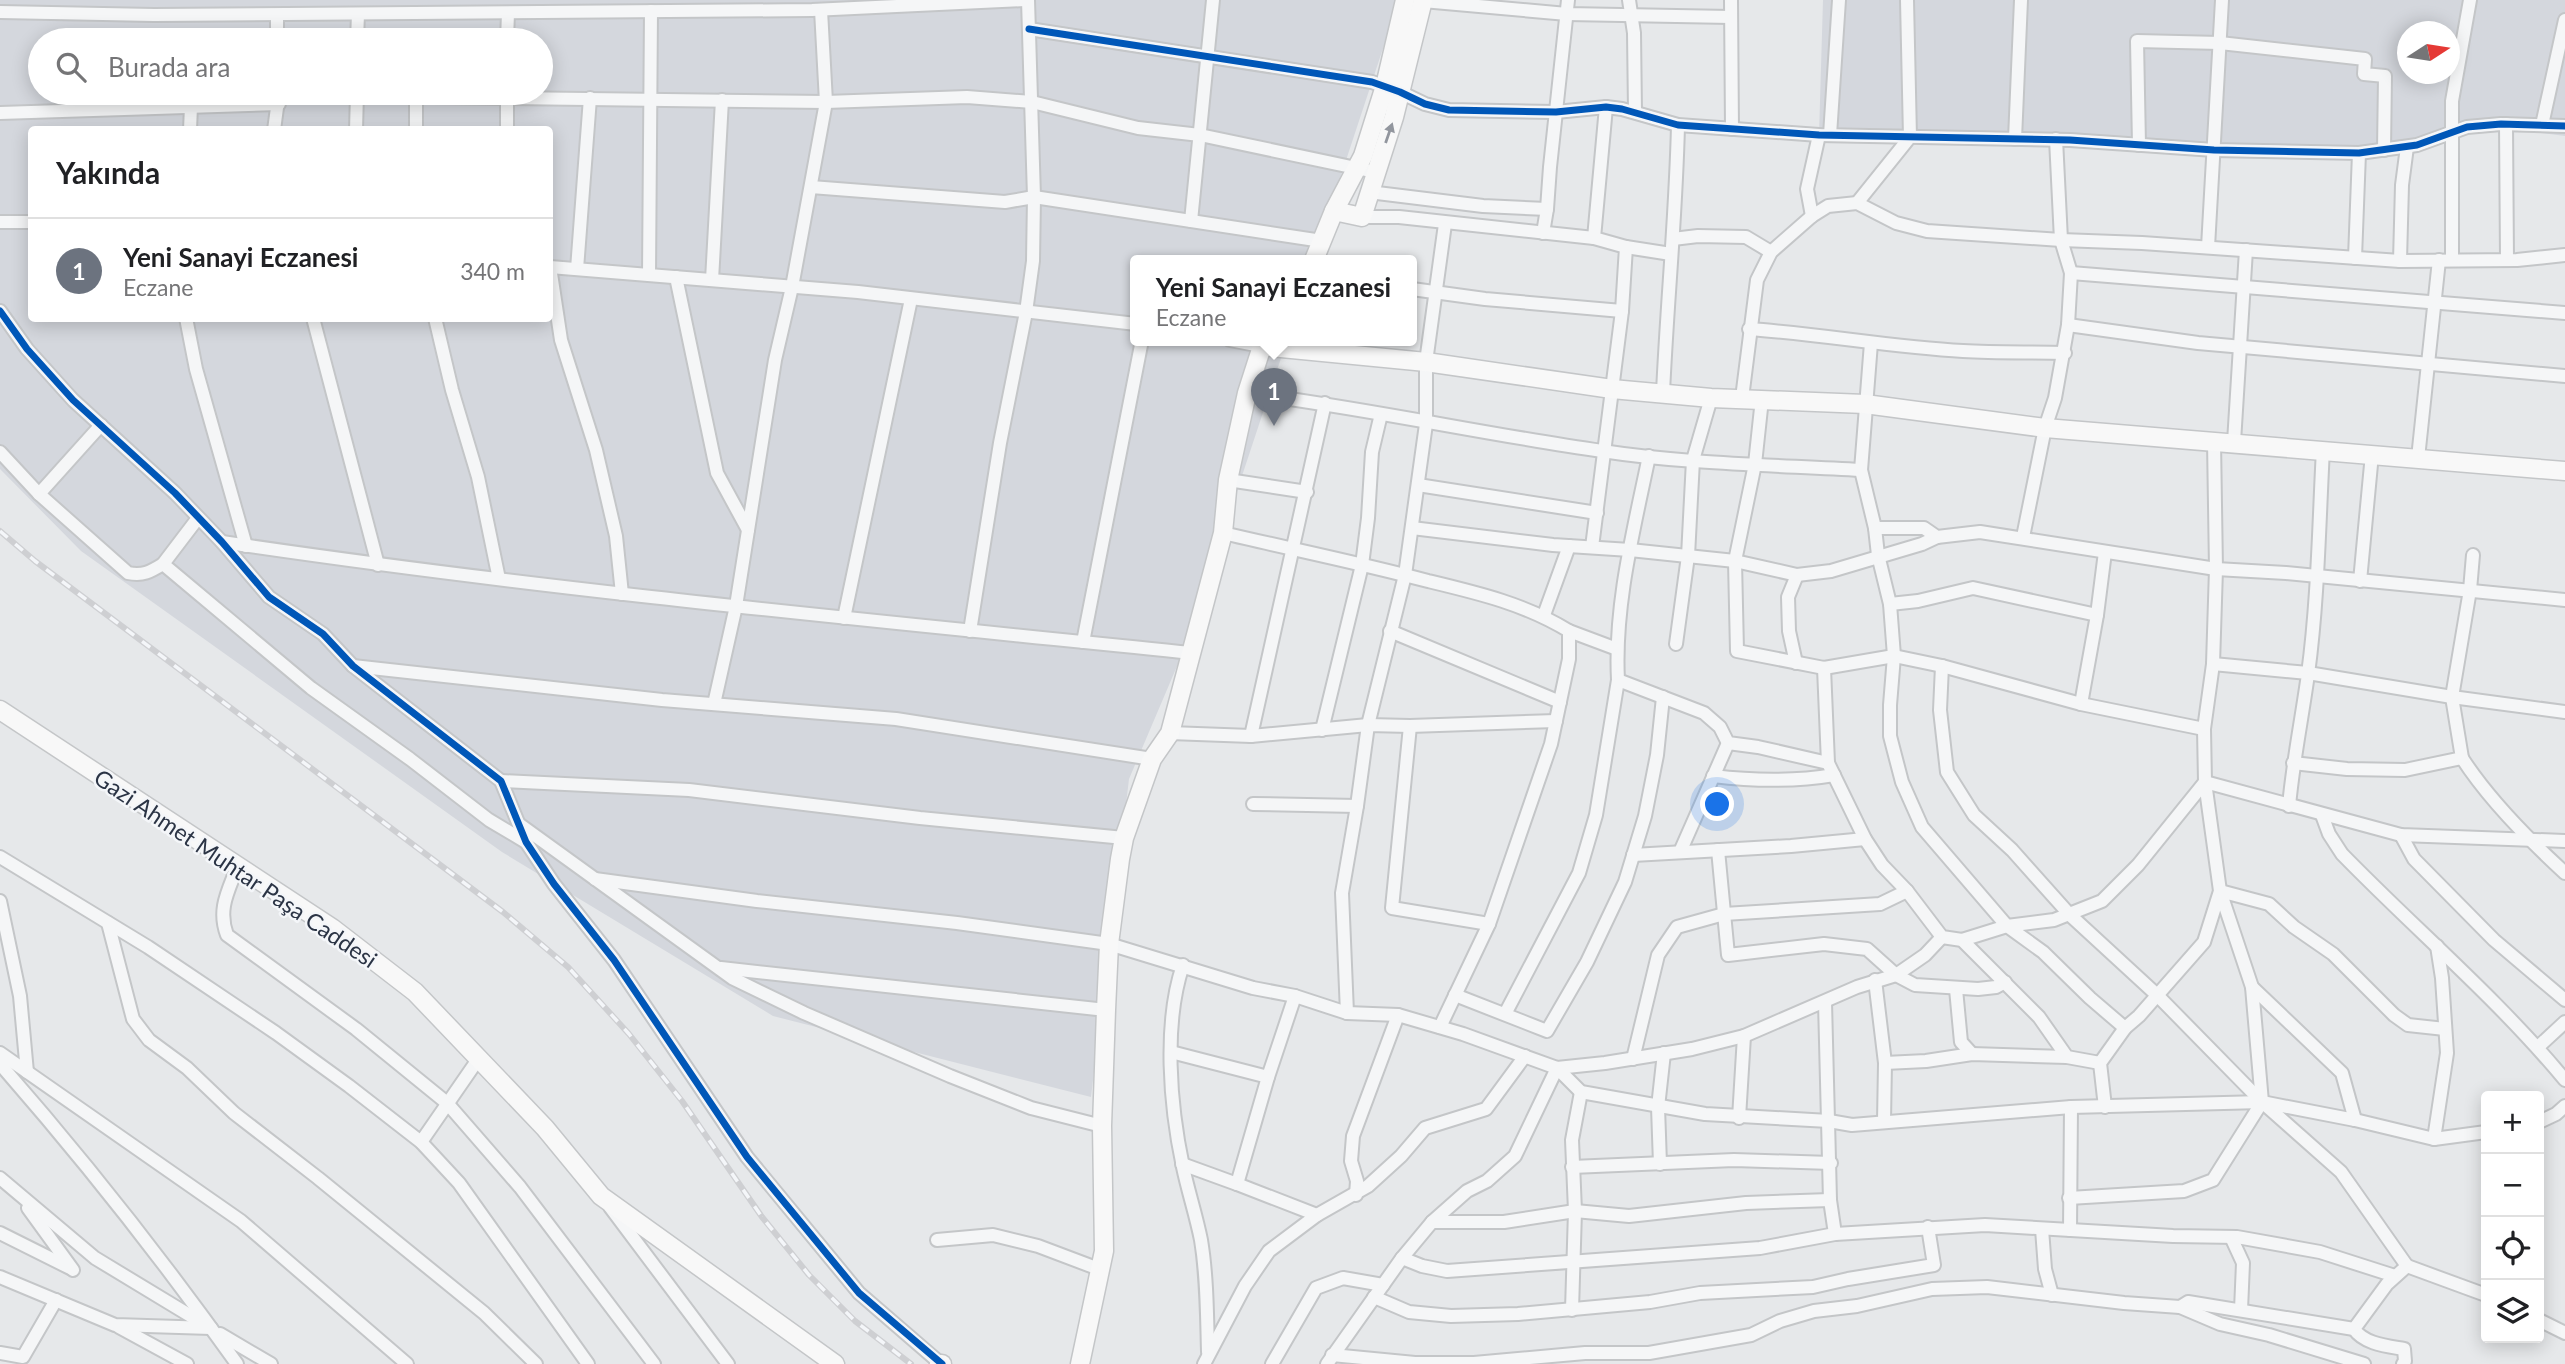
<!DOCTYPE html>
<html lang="tr">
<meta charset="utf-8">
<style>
:root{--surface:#fff;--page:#f6f6f6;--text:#202124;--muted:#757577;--line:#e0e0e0;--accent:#6c737f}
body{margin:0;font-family:Lato,sans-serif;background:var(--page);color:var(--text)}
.controls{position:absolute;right:21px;bottom:21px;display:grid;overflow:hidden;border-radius:7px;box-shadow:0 4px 18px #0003}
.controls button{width:63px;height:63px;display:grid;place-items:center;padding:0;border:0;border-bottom:2px solid var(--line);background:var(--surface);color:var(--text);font:35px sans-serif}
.compass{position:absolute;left:2397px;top:21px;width:63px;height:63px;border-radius:50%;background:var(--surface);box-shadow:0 4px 18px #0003;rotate:78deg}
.you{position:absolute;left:1718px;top:805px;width:24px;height:24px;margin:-18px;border:5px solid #fff;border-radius:50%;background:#1a73e8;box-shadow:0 0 0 10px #1a73e833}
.badge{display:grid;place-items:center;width:46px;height:46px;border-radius:50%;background:var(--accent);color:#fff;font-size:23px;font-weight:700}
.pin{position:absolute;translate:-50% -58px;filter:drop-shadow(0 2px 4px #0008)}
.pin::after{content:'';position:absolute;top:37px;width:24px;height:21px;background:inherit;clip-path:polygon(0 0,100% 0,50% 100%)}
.popup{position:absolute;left:1130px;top:255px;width:287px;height:91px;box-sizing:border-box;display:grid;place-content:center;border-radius:7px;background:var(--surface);filter:drop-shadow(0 2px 5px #0005);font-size:23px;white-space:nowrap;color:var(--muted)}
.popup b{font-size:26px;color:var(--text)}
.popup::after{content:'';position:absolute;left:50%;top:100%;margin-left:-14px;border:14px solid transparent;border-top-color:var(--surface)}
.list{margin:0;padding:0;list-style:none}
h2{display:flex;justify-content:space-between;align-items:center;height:91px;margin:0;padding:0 28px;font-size:30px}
h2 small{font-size:23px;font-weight:400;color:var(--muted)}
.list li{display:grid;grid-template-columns:46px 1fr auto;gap:21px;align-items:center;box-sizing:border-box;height:105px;padding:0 28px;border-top:2px solid var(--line)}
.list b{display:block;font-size:26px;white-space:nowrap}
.list p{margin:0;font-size:23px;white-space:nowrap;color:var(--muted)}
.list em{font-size:23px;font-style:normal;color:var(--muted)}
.icon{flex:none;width:38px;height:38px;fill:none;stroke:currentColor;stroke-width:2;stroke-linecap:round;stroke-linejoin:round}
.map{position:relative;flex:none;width:2565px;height:1364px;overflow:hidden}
.search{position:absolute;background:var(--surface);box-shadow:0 4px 18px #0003;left:28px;top:28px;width:525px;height:77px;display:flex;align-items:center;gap:18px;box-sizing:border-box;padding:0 24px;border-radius:38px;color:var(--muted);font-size:26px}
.panel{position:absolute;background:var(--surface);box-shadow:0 4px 18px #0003;left:28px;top:126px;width:525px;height:196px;border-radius:7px}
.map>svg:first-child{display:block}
.built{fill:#d4d7dd;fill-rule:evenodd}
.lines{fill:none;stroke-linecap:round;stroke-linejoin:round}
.street-casing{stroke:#c4c6c8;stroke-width:16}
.secondary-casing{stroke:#c4c6c8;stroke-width:21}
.street{stroke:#f5f6f7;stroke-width:12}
.secondary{stroke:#f8f8f8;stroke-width:18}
.rail-casing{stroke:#cecfd2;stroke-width:6}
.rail{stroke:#f4f6f9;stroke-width:3.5;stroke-dasharray:10;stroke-linecap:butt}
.cycleway-casing{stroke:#f4f6f9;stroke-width:11}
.cycleway{stroke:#0057b8;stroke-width:7}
.oneway{fill:#92969e}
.labels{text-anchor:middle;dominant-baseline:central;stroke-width:5;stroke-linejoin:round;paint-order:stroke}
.street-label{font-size:23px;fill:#2b3445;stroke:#f4f6f9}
</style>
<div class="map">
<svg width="2565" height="1364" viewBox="0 0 2565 1364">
<rect width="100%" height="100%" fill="#e6e8ea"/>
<g class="built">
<path d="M0,0h1399l-86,260h-177v80h151l-101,305 -57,134 -38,318 -318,-81 -271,-164 -421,-301 -81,-82zM40,40h501v53h-501zM32,130h518v188h-518z"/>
<path d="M1823,0h742v136l-93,-12 -95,24 -558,-13zM2408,32h42v42h-42z"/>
</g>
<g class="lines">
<defs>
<g id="street">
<polyline points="1629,0 1634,33 1635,112"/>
<polyline points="1731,0 1732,129"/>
<polyline points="1423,1 1567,14 1731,17"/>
<polyline points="0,12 154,15 812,10 1024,0"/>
<polyline points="277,15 277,40"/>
<polyline points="1029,29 1372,82 1400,92 1425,104 1449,110 1556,112 1606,107 1622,109 1678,125 1819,135 2070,140 2214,150 2359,153 2417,145 2467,127 2501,124 2565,126"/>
<polyline points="357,40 358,14"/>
<polyline points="507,40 508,13"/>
<polyline points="357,96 826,102 967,97 1032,102 1138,128 1200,135 1375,172"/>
<polyline points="416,96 416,130"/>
<polyline points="0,113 279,104"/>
<polyline points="2506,124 2507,260"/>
<polyline points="2542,125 2565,20"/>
<polyline points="190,130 191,106"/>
<polyline points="274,130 279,93"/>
<polyline points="356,130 357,93"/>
<polyline points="507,130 507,93"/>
<polyline points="1830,135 1839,0"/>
<polyline points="2015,139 2021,0"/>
<polyline points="2139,145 2137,41 2220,43 2365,59 2364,74 2385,76 2384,150"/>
<polyline points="811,187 1005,202 1034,197 1322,241"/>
<polyline points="1369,192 1483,206 1547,209"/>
<polyline points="1857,203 1910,137 1907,0"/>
<polyline points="1812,216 1807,189 1819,135"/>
<polyline points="1362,217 1399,217 1594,238"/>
<polyline points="1191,221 1213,0"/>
<polyline points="0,222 32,222"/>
<polyline points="1543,233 1547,209 1550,167 1568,0"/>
<polyline points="1673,239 1698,236 1746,237 1771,252"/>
<polyline points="1626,247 1671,254"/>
<polyline points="2208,247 2222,0"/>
<polyline points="2355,258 2359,153"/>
<polyline points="2452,260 2452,101 2470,0"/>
<polyline points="2400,261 2402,185 2407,147"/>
<polyline points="550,267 858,292 1136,324"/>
<polyline points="550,267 561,340 596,450 616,536 622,594"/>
<polyline points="577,269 590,98"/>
<polyline points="2071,273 2565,313"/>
<polyline points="649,275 651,11"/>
<polyline points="676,277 717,473 748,530"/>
<polyline points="712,280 722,100"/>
<polyline points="1412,289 1485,299 1622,311 1626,247 1594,238 1606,107"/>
<polyline points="0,311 27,349 73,400 175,493 222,542 269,597 323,634 353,666 501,781 526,842 554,884 614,960 747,1157 859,1293 940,1363"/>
<polyline points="186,318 196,369 246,546"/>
<polyline points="313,318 378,565"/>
<polyline points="435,318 452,390 478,477 499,579"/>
<polyline points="2068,325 2198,343 2565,376"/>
<path d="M1749,329c72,5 142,18 214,22 34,2 68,1 102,2"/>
<polyline points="1230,340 1261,346"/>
<polyline points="1871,343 1861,470 1875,528 1924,528 1937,537 1980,532 2216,569 2286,573 2565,600"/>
<path d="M1247,393c119,15 236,41 355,58 85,13 173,14 259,19"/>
<path d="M1663,393c4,-90 13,-178 15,-268"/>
<polyline points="1742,398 1757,280 1771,252 1812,216 1828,206 1857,203 1896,223 1927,231 2061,240 2142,243 2400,261 2517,260 2565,255"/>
<polyline points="2234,442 2246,250"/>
<path d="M0,452l39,42 89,79c15,3 22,-1 35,-9l148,124 99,71 79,61 37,22"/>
<path d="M1649,456c-15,73 -35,149 -31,224l86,33 16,14 8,16 30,4 70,16"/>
<polyline points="2418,458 2439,260"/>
<polyline points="1228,480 1307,492"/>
<polyline points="1418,485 1597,513"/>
<polyline points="39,494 101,425"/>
<polyline points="1412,528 1553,545 1630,550 1735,561 1755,464 1762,399"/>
<polyline points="1875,528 1878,555 1890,604 1894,656 1890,705 1890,736 1902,782 1922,827 2007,926 2043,952 2090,998 2125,1028"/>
<path d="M1223,533c68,16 137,30 205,48 50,12 97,23 141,50v28l-18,85 -62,180 -49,103"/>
<polyline points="1937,537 1922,544 1831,571 1797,575 1735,561 1737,651 1824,668 1894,656 1942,666 2081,704 2204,729 2213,664 2216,569 2214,441"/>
<polyline points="2023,537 2045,428 2055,398 2068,325 2071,273 2061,240 2056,139"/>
<path d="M222,542c322,48 646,78 970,111"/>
<polyline points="1592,547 1622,311"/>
<polyline points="163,564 198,518"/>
<polyline points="2360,581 2372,454"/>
<polyline points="1890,604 1918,601 1973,588 2097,615"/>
<polyline points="1544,615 1569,546"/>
<polyline points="844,618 911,299"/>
<polyline points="970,631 1000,443 1026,312 1033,261 1034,197 1028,0"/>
<polyline points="1390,631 1560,702"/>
<polyline points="1569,631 1617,649"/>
<polyline points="1083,642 1142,340"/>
<polyline points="1676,644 1688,556 1693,460 1711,398"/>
<polyline points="1796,663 1789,631 1788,597 1797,575"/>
<polyline points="2213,664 2308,673 2452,697 2565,712"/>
<polyline points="353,666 662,700 896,719 1152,759"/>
<polyline points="1942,666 1940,710 1947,772 1974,815 2012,850 2070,915 2157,995 2262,1102 2341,1172 2407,1266"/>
<polyline points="1824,668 1828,763 1865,839 1882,865 1907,891 1942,937 1962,940 2039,1017 2067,1057 2100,1063"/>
<polyline points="714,704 736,606 775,360 792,287 826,102 821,10"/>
<polyline points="2081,704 2097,615 2105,552"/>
<polyline points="1410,726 1392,908 1489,924"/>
<polyline points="1322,730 1362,565 1368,518 1372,452 1381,414"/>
<polyline points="1170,733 1251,736 1368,725 1410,726 1556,721"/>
<polyline points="1251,736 1325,403"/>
<path d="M2462,758c27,42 66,81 103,115"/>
<polyline points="2293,763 2347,769 2405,770 2462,758 2452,697 2470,590 2473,555"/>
<path d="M1713,776c41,5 80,6 121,-1"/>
<polyline points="501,781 689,790 920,818 1124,838"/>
<polyline points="1253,804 1357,806"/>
<path d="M2289,806c4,-45 13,-88 19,-132 10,-74 11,-150 15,-225"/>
<path d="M2322,815l7,19 13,20c74,76 155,144 223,226"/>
<polyline points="519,824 732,978 804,1013 950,1076 1031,1108 1102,1126"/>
<polyline points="2401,835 2414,859 2494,940 2565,1000"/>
<polyline points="1718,850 1728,955 1824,944 1867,949 1896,975 1915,985 1978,989 1996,987 2005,982"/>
<polyline points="1680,852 1728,743"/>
<polyline points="1633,855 1791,846 1865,839"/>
<polyline points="0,857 148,947 276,1033 349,1086 421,1142 459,1183 588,1364"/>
<path d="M238,865c-9,25 -21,43 -11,70l129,94 91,74 73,84 134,177"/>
<polyline points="595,879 757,901 957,923 1109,944 1253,988 1295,996 1347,1013 1398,1015 1463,1034 1557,1068 1605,1063 1692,1049 1744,1036 1857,987 1896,975 1925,955 1942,937"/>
<polyline points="0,901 20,996 27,1072"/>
<polyline points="108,923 133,1019 149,1040 187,1068 234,1113 318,1178 484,1313 536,1364"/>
<polyline points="1962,940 2007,926 2054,920 2102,901 2138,865 2205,782 2401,835 2565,841"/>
<path d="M1183,965c-20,59 -13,141 0,202 5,24 13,48 18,73 6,36 6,76 7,112"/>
<polyline points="721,968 1106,1010"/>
<polyline points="1875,980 1885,1063 1926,1061 1972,1054 2067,1057"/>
<polyline points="2252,987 2342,1073 2355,1120"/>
<polyline points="1956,989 1961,1042 1972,1054"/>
<polyline points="1455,995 1547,1031 1587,962 1625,882 1645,816 1657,755 1663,697"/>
<polyline points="1295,996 1268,1077 1237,1184 1317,1215"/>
<polyline points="1825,1002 1830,1200 1835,1234"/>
<polyline points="1347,1013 1342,893 1357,806 1368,725 1405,575 1426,424 1426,362 1445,224"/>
<polyline points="1505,1014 1579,873 1596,815 1618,680"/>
<polyline points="2538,1047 2565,1022"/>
<polyline points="1171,1052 1268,1077"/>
<polyline points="0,1053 241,1221 407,1364"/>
<polyline points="1633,1059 1658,955 1677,927 1724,914 1880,904 1907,891"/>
<path d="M0,1064c84,96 163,196 237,300"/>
<polyline points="2105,1107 2100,1063 2125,1028 2139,1016 2204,942 2220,891 2205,782 2204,729"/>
<polyline points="1739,1118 1744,1036"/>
<polyline points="1884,1121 1885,1063"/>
<polyline points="2539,1122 2556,1114 2565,1106"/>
<polyline points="2434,1139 2447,1053 2442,978 2437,946"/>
<polyline points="421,1142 479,1058"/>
<polyline points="1182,1164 1237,1184"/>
<polyline points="1660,1164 1658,1107 1664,1053"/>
<polyline points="1572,1167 1734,1160 1831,1163"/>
<polyline points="0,1178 95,1258 204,1324"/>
<polyline points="1356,1195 1357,1181 1351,1161 1353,1136 1398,1015"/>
<polyline points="2069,1198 2184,1191 2213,1180 2262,1102 2252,987 2220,891 2269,904 2294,927 2333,954 2394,1015 2408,1025 2445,1029"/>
<polyline points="610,1207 728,1364"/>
<polyline points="28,1208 73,1270"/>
<polyline points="1432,1222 1504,1222 1575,1211 1629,1216 1746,1203 1830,1200"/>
<polyline points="2042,1229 2045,1269 2052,1295"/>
<polyline points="2070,1230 2071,1107"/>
<polyline points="0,1233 70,1268"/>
<polyline points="2231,1237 2243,1263 2241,1310"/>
<polyline points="937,1240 993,1235 1038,1246 1099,1269"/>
<polyline points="1402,1258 1422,1266 1447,1271 1760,1248 1835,1234 1985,1225 2173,1236 2237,1237 2320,1252 2395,1276"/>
<polyline points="0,1277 115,1325 211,1328"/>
<polyline points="1374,1297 1409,1312 1451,1316 1518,1314 1650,1302 1700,1293 1813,1287 1848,1279 1934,1265 1928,1227"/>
<polyline points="2180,1307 2188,1302 2354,1329"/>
<polyline points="1572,1310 1575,1211 1572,1140 1581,1092"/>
<polyline points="2539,1320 2565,1333"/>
<polyline points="119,1327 187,1364"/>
<polyline points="220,1334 271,1364"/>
<polyline points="0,1353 23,1357 56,1300"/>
<polyline points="1332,1355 1415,1363 1474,1363 1585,1353 1649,1353 1751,1335 1780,1321 1814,1311 1857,1306 1932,1289 1987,1287 2124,1303 2180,1307 2220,1324 2269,1335 2364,1364"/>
<polyline points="1204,1364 1245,1286 1269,1251 1317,1215 1368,1186 1401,1156 1425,1128 1486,1109 1525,1056"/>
<polyline points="1272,1364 1316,1288 1343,1278 1383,1285"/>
<polyline points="1327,1364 1402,1258 1432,1222 1467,1191 1487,1181 1515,1156 1557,1068 1581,1092 1705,1114 1829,1121 1852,1125 2071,1107 2262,1102 2355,1120 2434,1139 2486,1132"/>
<path d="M2403,1364l2,-3 -1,-12c-17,-3 -40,-5 -50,-20l33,-45 20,-18 79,29"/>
</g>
<g id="secondary">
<polyline points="1334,211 1362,217 1394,117 1423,0"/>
<polyline points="1314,260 1334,211 1363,156 1385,86 1405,0"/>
<polyline points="1261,346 1426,362 1612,389 1711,398 1865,404 2045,428 2565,471"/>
<polyline points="0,710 332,928 415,992 545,1128 601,1196 835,1364"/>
<polyline points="939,1364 942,1364"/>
<polyline points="1080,1364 1104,1251 1102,1126 1106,1010 1109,944 1120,859 1124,838 1152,759 1170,733 1223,533 1228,480 1247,393 1264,340"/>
</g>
</defs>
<use href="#street" class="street-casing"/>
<use href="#secondary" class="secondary-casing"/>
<use href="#street" class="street"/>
<use href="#secondary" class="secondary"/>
<defs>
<polyline id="rail" points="0,531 35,561 503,912 568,967 629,1034 682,1101 762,1217 809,1275 855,1321 911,1364"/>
</defs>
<use href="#rail" class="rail-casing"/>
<use href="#rail" class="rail"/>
<defs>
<g id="cycleway">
<polyline points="1029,29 1372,82 1400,92 1425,104 1449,110 1556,112 1606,107 1622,109 1678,125 1819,135 2070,140 2214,150 2359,153 2417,145 2467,127 2501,124 2565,126"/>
<polyline points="0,311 27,349 73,400 175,493 222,542 269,597 323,634 353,666 501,781 526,842 554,884 614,960 747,1157 859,1293 942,1364"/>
</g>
</defs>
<use href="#cycleway" class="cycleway-casing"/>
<use href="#cycleway" class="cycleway"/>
</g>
<defs><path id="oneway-solid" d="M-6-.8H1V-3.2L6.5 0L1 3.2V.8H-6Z" transform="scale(1.75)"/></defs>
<use class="oneway" href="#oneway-solid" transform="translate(1389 133) rotate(-71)"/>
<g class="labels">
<g class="street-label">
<text transform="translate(236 868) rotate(34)">Gazi Ahmet Muhtar Paşa Caddesi</text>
</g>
</g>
</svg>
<div class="controls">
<button>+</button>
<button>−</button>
<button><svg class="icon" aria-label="locate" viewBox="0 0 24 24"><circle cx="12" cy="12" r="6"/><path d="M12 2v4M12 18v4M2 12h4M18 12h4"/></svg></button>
<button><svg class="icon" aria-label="layers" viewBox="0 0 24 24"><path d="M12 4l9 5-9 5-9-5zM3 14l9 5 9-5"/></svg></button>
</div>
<svg class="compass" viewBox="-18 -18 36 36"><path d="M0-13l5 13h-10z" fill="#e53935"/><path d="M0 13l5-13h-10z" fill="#757577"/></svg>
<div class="you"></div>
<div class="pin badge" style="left:1274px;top:426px">1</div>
<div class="popup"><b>Yeni Sanayi Eczanesi</b>Eczane</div>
<div class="search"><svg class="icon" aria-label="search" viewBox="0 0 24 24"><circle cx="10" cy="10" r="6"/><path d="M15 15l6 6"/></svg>Burada ara</div>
<section class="panel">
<h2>Yakında<small></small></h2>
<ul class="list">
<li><span class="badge">1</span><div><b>Yeni Sanayi Eczanesi</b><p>Eczane</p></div><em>340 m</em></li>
</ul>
</section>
</div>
